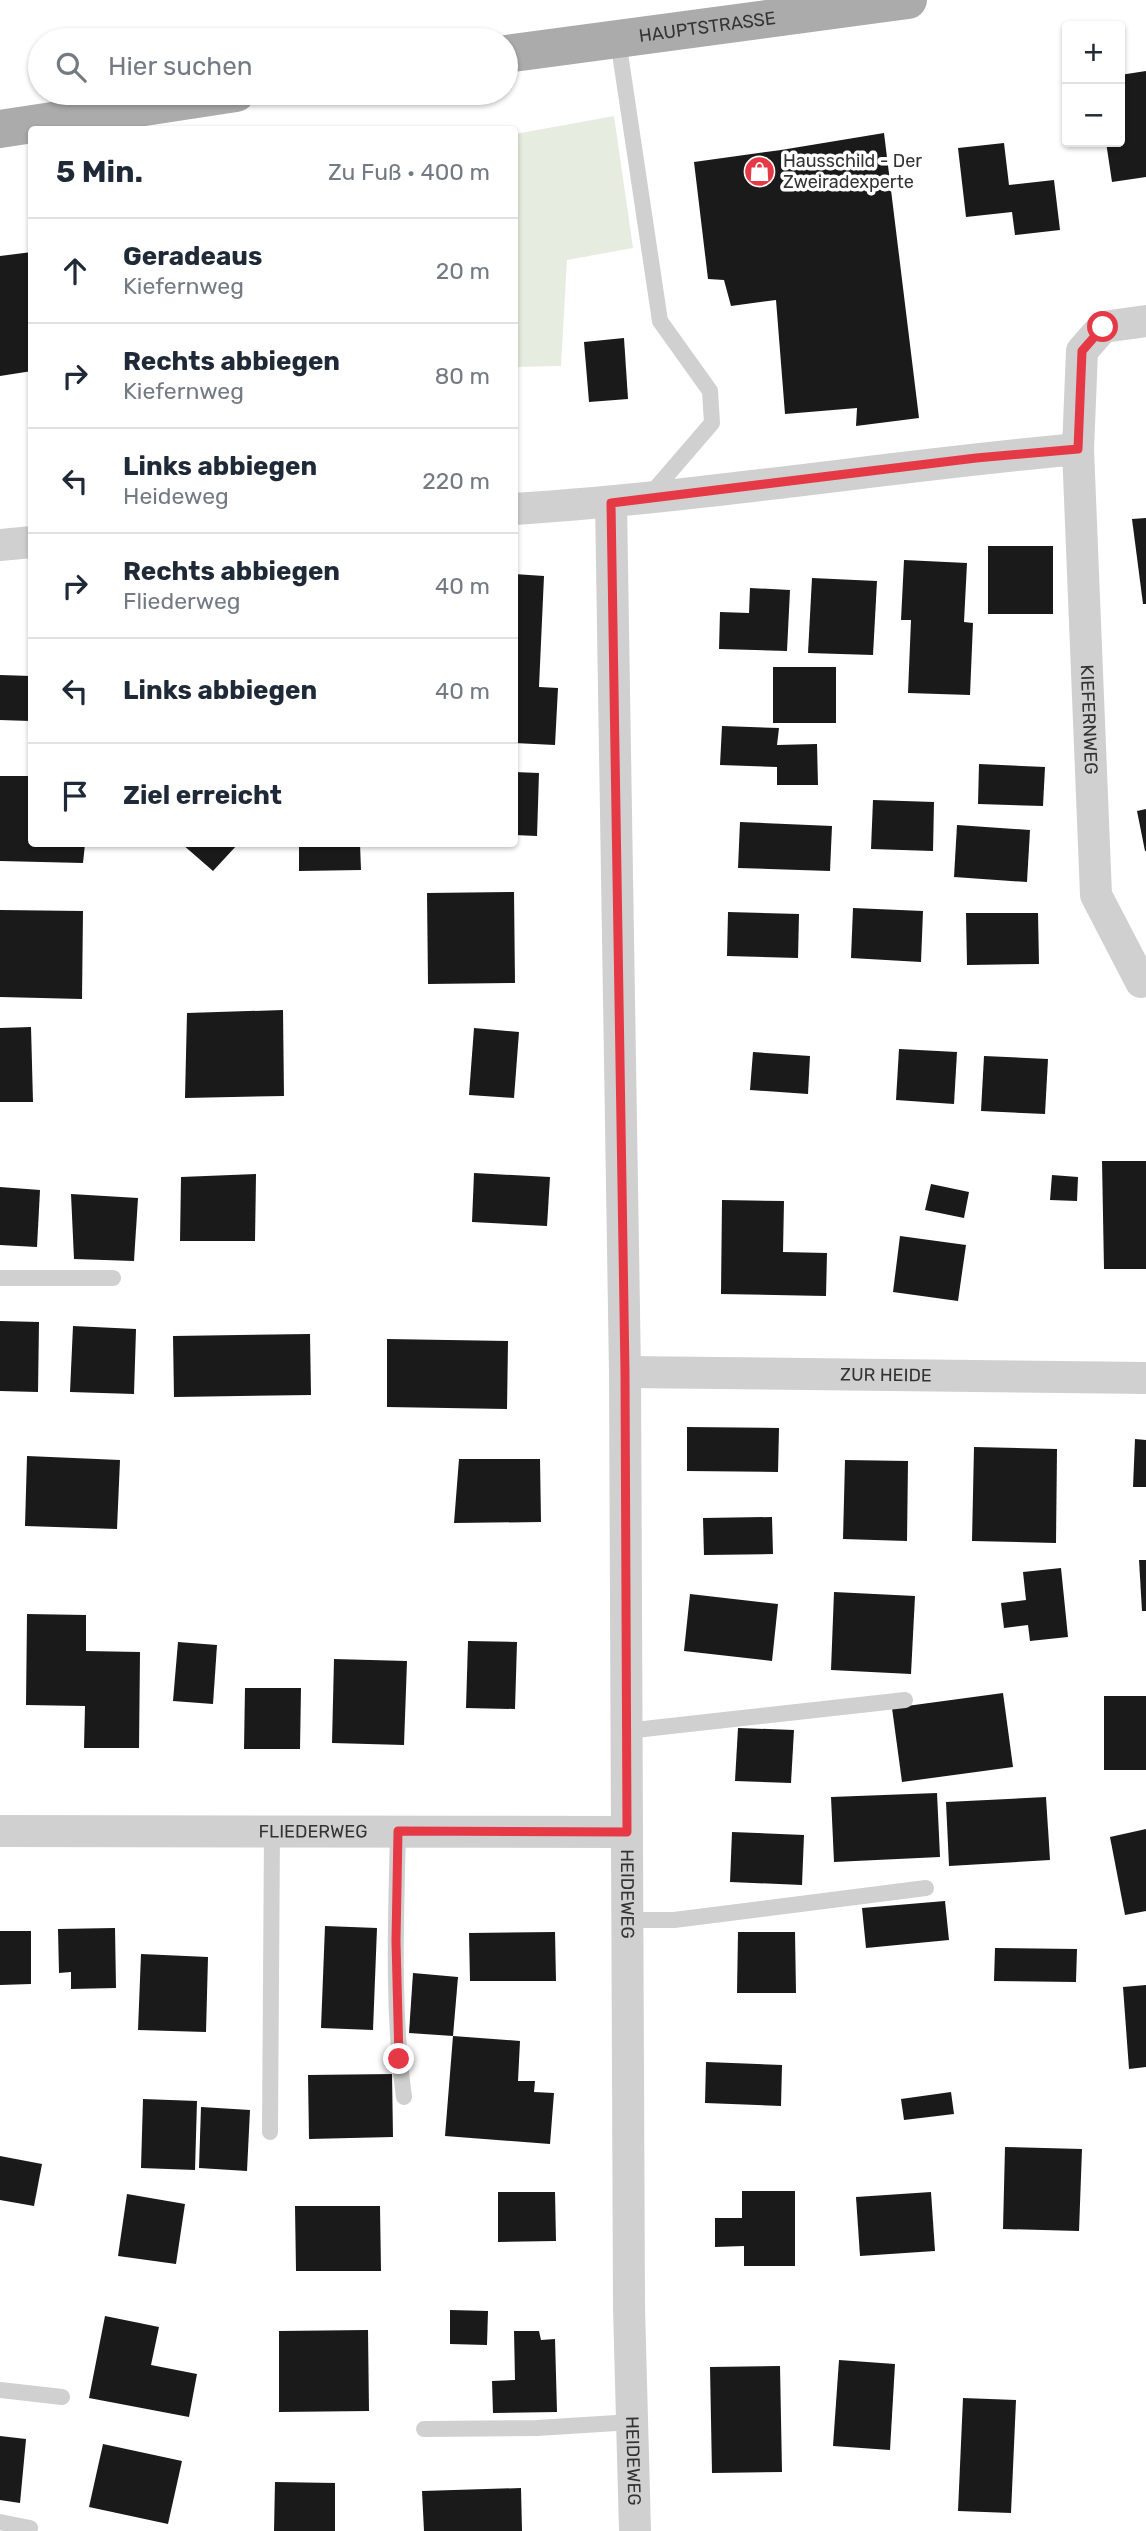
<!DOCTYPE html>
<html lang="de">
<meta charset="utf-8">
<style>
:root{--surface:#fff;--page:#f2f2f3;--text:#1f2937;--muted:#747a83;--line:#e0e1e3}
body{margin:0;font-family:Rubik,sans-serif;background:var(--page);color:var(--text)}
.controls{position:absolute;right:21px;top:21px;display:grid;overflow:hidden;border-radius:7px;box-shadow:0 2px 5px #0004}
.controls button{width:63px;height:63px;display:grid;place-items:center;padding:0;border:0;border-bottom:2px solid var(--line);background:var(--surface);color:var(--text);font:35px sans-serif}
.stop{position:absolute;width:21px;height:21px;margin:-16px;border:5px solid #e63946;border-radius:50%;background:#fff}
.stop.end{background:#e63946;border-color:#fff;box-shadow:0 2px 7px #0008}
.list{margin:0;padding:0;list-style:none}
h2{display:flex;justify-content:space-between;align-items:center;height:91px;margin:0;padding:0 28px;font-size:30px}
h2 small{font-size:23px;font-weight:400;color:var(--muted)}
.list li{display:grid;grid-template-columns:46px 1fr auto;gap:21px;align-items:center;box-sizing:border-box;height:105px;padding:0 28px;border-top:2px solid var(--line)}
.list b{display:block;font-size:26px;white-space:nowrap}
.list p{margin:0;font-size:23px;white-space:nowrap;color:var(--muted)}
.list em{font-size:23px;font-style:normal;color:var(--muted)}
.icon{flex:none;width:38px;height:38px;fill:none;stroke:currentColor;stroke-width:2;stroke-linecap:round;stroke-linejoin:round}
.map{position:relative;flex:none;width:1146px;height:2531px;overflow:hidden}
.search{position:absolute;background:var(--surface);box-shadow:0 2px 5px #0004;left:28px;top:28px;width:490px;height:77px;display:flex;align-items:center;gap:18px;box-sizing:border-box;padding:0 24px;border-radius:38px;color:var(--muted);font-size:26px}
.panel{position:absolute;background:var(--surface);box-shadow:0 2px 5px #0004;left:28px;top:126px;width:490px;height:721px;border-radius:7px}
.map>svg:first-child{display:block}
.green{fill:#e6ecdf}
.building{fill:#1a1a1a}
.lines{fill:none;stroke-linecap:round;stroke-linejoin:round}
.lane{stroke:#d0d0d0;stroke-width:16}
.street{stroke:#d0d0d0;stroke-width:32}
.primary{stroke:#ababab;stroke-width:38}
.route{stroke:#e63946;stroke-width:9}
.labels{text-anchor:middle;dominant-baseline:central;stroke-width:7;stroke-linejoin:round;paint-order:stroke}
.street-label{font-size:18px;fill:#333;stroke:#fff}
.poi-label{font-size:18px;fill:#333;stroke:#fff;text-anchor:start}
</style>
<div class="map">
<svg width="1146" height="2531" viewBox="0 0 1146 2531">
<rect width="100%" height="100%" fill="#fff"/>
<polygon class="green" points="614,116 633,248 567,260 561,366 515,367 515,134"/>
<g class="building">
<polygon points="1146,71 1146,177 1112,182 1106,142 1120,142 1120,75"/>
<polygon points="884,133 919,418 856,426 857,408 785,414 776,300 731,306 724,280 708,279 694,162 781,150"/>
<polygon points="1004,143 1009,185 1054,180 1060,230 1015,235 1012,212 966,217 958,148"/>
<polygon points="32,252 32,371 0,376 0,256"/>
<polygon points="624,338 628,399 589,402 584,342"/>
<polygon points="1146,518 1146,604 1143,604 1132,519"/>
<rect x="988" y="546" width="65" height="68"/>
<polygon points="904,560 967,563 964,622 973,623 970,695 908,693 911,620 901,620"/>
<polygon points="514,574 544,576 539,687 558,688 555,745 514,743"/>
<polygon points="812,578 877,581 873,655 808,653"/>
<polygon points="750,588 790,590 787,651 719,649 720,612 749,613"/>
<rect x="773" y="667" width="63" height="56"/>
<polygon points="0,675 31,676 30,721 0,720"/>
<polygon points="722,726 779,728 777,745 817,744 818,785 777,785 777,767 720,765"/>
<polygon points="979,764 1045,767 1043,806 978,804"/>
<polygon points="514,772 539,773 537,836 514,835"/>
<polygon points="0,776 32,776 32,844 85,844 83,863 0,861"/>
<polygon points="873,800 934,802 933,851 871,849"/>
<polygon points="1146,809 1146,851 1145,851 1137,811"/>
<polygon points="740,822 832,826 830,871 738,868"/>
<polygon points="957,825 1030,830 1027,882 954,877"/>
<polygon points="182,844 238,844 213,871"/>
<polygon points="299,844 360,844 361,870 299,871"/>
<polygon points="514,892 515,983 428,984 427,893"/>
<polygon points="853,908 923,911 921,962 851,958"/>
<polygon points="0,910 83,911 82,999 0,997"/>
<polygon points="728,912 799,914 798,958 727,956"/>
<polygon points="966,913 1038,913 1039,964 967,965"/>
<polygon points="283,1010 284,1096 185,1098 187,1013"/>
<polygon points="31,1027 33,1102 0,1102 0,1028"/>
<polygon points="474,1028 519,1032 514,1098 469,1095"/>
<polygon points="899,1049 957,1052 954,1104 896,1100"/>
<polygon points="753,1052 810,1056 808,1094 750,1090"/>
<polygon points="984,1056 1048,1059 1045,1114 981,1111"/>
<polygon points="1102,1161 1146,1161 1146,1269 1104,1269"/>
<polygon points="474,1173 550,1177 547,1226 472,1222"/>
<polygon points="256,1174 255,1241 180,1241 181,1177"/>
<polygon points="1052,1175 1078,1177 1077,1201 1050,1200"/>
<polygon points="931,1184 969,1192 964,1218 925,1210"/>
<polygon points="0,1187 40,1190 37,1247 0,1245"/>
<polygon points="71,1194 138,1198 134,1261 74,1259"/>
<polygon points="722,1200 784,1201 783,1252 827,1253 826,1296 721,1294"/>
<polygon points="900,1236 966,1245 958,1301 893,1292"/>
<polygon points="0,1321 39,1322 38,1392 0,1391"/>
<polygon points="73,1326 136,1329 134,1394 70,1392"/>
<polygon points="310,1334 311,1395 174,1397 173,1336"/>
<polygon points="387,1339 508,1341 507,1409 387,1407"/>
<polygon points="687,1427 779,1428 778,1472 687,1471"/>
<polygon points="1135,1439 1146,1440 1146,1487 1133,1487"/>
<polygon points="974,1447 1057,1449 1056,1543 972,1541"/>
<polygon points="27,1456 120,1460 117,1529 25,1526"/>
<polygon points="459,1459 540,1459 541,1522 454,1523"/>
<polygon points="845,1460 908,1461 907,1541 843,1539"/>
<polygon points="772,1517 773,1554 704,1555 703,1518"/>
<polygon points="1139,1560 1146,1560 1146,1611 1142,1611"/>
<polygon points="1061,1568 1068,1637 1030,1641 1028,1625 1004,1628 1001,1603 1026,1600 1023,1572"/>
<polygon points="834,1592 915,1596 911,1674 831,1670"/>
<polygon points="690,1594 778,1604 772,1661 684,1651"/>
<polygon points="27,1614 86,1615 86,1651 140,1652 139,1748 84,1748 85,1706 26,1705"/>
<polygon points="468,1641 517,1642 515,1709 466,1708"/>
<polygon points="178,1642 217,1645 213,1704 173,1701"/>
<polygon points="334,1659 407,1661 404,1745 332,1743"/>
<polygon points="245,1688 301,1688 300,1749 244,1749"/>
<polygon points="1003,1693 1013,1767 902,1782 892,1708"/>
<rect x="1104" y="1696" width="42" height="74"/>
<polygon points="738,1728 794,1730 791,1783 735,1781"/>
<polygon points="937,1793 940,1857 834,1862 831,1797"/>
<polygon points="1046,1797 1050,1860 949,1866 946,1802"/>
<polygon points="1146,1829 1146,1911 1125,1915 1110,1837"/>
<polygon points="732,1832 804,1835 802,1885 730,1882"/>
<polygon points="945,1901 949,1940 866,1948 862,1908"/>
<polygon points="325,1926 377,1928 373,2030 321,2028"/>
<polygon points="115,1928 116,1988 71,1989 71,1972 59,1973 58,1929"/>
<polygon points="0,1931 31,1931 31,1984 0,1985"/>
<polygon points="555,1932 556,1981 470,1981 469,1933"/>
<polygon points="738,1932 795,1932 796,1993 737,1993"/>
<polygon points="995,1948 1077,1949 1076,1982 994,1981"/>
<polygon points="141,1954 208,1957 206,2032 138,2030"/>
<polygon points="413,1973 458,1977 453,2036 409,2033"/>
<polygon points="1146,1985 1146,2067 1129,2069 1123,1987"/>
<polygon points="453,2036 520,2041 518,2081 535,2081 534,2092 554,2093 550,2144 445,2136"/>
<polygon points="706,2062 782,2065 781,2106 705,2103"/>
<polygon points="392,2074 393,2137 309,2139 308,2075"/>
<polygon points="951,2092 954,2114 904,2120 901,2099"/>
<polygon points="143,2099 197,2101 195,2170 141,2168"/>
<polygon points="201,2107 250,2110 247,2171 199,2168"/>
<polygon points="1005,2147 1082,2149 1079,2231 1003,2229"/>
<polygon points="0,2156 42,2164 34,2206 0,2200"/>
<polygon points="742,2191 795,2191 795,2266 744,2266 744,2246 715,2247 715,2218 742,2218"/>
<polygon points="498,2192 555,2192 556,2241 498,2242"/>
<polygon points="931,2192 935,2251 860,2256 856,2197"/>
<polygon points="127,2194 185,2204 176,2264 118,2256"/>
<polygon points="295,2206 380,2206 381,2271 296,2271"/>
<polygon points="450,2310 488,2311 487,2345 450,2344"/>
<polygon points="105,2316 159,2327 151,2365 197,2374 189,2417 89,2398"/>
<polygon points="368,2330 369,2411 279,2412 279,2331"/>
<polygon points="514,2331 539,2331 541,2340 555,2339 557,2412 493,2413 492,2381 515,2380"/>
<polygon points="839,2360 895,2364 890,2450 833,2446"/>
<polygon points="780,2366 782,2472 712,2473 710,2367"/>
<polygon points="963,2398 1016,2400 1011,2513 958,2511"/>
<polygon points="0,2436 26,2439 20,2503 0,2500"/>
<polygon points="103,2444 182,2461 168,2524 89,2507"/>
<polygon points="275,2482 335,2483 335,2531 274,2531"/>
<polygon points="521,2488 522,2531 424,2531 422,2491"/>
</g>
<g class="lines">
<g class="lane">
<polyline points="618,40 660,321 710,391 712,423 650,495"/>
<polyline points="0,1278 113,1278"/>
<polyline points="626,1731 905,1700"/>
<path d="M398,1831c-2,89 -6,178 6,266"/>
<polyline points="628,1920 674,1920 926,1888"/>
<polyline points="270,2132 272,1831"/>
<polyline points="0,2390 62,2397"/>
<polyline points="424,2429 537,2428 632,2422"/>
<polyline points="0,2522 30,2528"/>
</g>
<g class="street">
<polyline points="1078,449 1082,351 1103,327 1146,321"/>
<path id="s1" d="M611,503l14,869 4,935 6,224"/>
<path id="s2" d="M514,509c189,-12 376,-43 564,-60l18,446 45,87"/>
<polyline points="0,545 32,542"/>
<path id="s3" d="M625,1372l521,6"/>
<path id="s4" d="M0,1831l627,1"/>
</g>
<g class="primary">
<path id="s5" d="M506,54l402,-54"/>
<polyline points="0,129 236,93"/>
</g>
</g>
<g class="lines">
<polyline class="route" points="399,2059 396,1941 398,1831 627,1832 625,1372 611,503 976,458 1078,449 1082,351 1103,327"/>
</g>
<defs>
<symbol id="shop-disc" viewBox="-11 -11 22 22"><circle r="9.5" fill="#e63946" stroke="#fff"/><path d="M-5-2.5h2.3a2.7 3.5 0 0 1 5.4 0H5L5.5 6h-11ZM-1.5-2.5h3a1.5 2.3 0 0 0-3 0Z" fill="#fff"/></symbol>
</defs>
<g fill-rule="evenodd">
<use href="#shop-disc" x="742" y="154" width="35" height="35"/>
</g>
<g class="labels">
<g class="street-label">
<text stroke="none"><textPath href="#s5" startOffset="203">HAUPTSTRASSE</textPath></text>
<text stroke="none"><textPath href="#s2" startOffset="838">KIEFERNWEG</textPath></text>
<text stroke="none"><textPath href="#s3" startOffset="261">ZUR HEIDE</textPath></text>
<text stroke="none"><textPath href="#s4" startOffset="313">FLIEDERWEG</textPath></text>
<text stroke="none"><textPath href="#s1" startOffset="1391">HEIDEWEG</textPath></text>
<text stroke="none"><textPath href="#s1" startOffset="1958">HEIDEWEG</textPath></text>
</g>
<g class="poi-label">
<text x="783" y="161">Hausschild - Der<tspan x="783" dy="21">Zweiradexperte</tspan></text>
</g>
</g>
</svg>
<div class="controls">
<button>+</button>
<button>−</button>
</div>
<div class="stop" style="left:1103px;top:327px"></div>
<div class="stop end" style="left:399px;top:2059px"></div>
<div class="search"><svg class="icon" aria-label="search" viewBox="0 0 24 24"><circle cx="10" cy="10" r="6"/><path d="M15 15l6 6"/></svg>Hier suchen</div>
<section class="panel">
<h2>5 Min.<small>Zu Fuß · 400 m</small></h2>
<ul class="list">
<li><svg class="icon" aria-label="ahead" viewBox="0 0 24 24"><path d="M12 20V5M6 11l6-6 6 6"/></svg><div><b>Geradeaus</b><p>Kiefernweg</p></div><em>20 m</em></li>
<li><svg class="icon" aria-label="right" viewBox="0 0 24 24"><path d="M7 20v-9h11M14 6l5 5-5 5"/></svg><div><b>Rechts abbiegen</b><p>Kiefernweg</p></div><em>80 m</em></li>
<li><svg class="icon" aria-label="left" viewBox="0 0 24 24"><path d="M17 20v-9H6M10 6l-5 5 5 5"/></svg><div><b>Links abbiegen</b><p>Heideweg</p></div><em>220 m</em></li>
<li><svg class="icon" aria-label="right" viewBox="0 0 24 24"><path d="M7 20v-9h11M14 6l5 5-5 5"/></svg><div><b>Rechts abbiegen</b><p>Fliederweg</p></div><em>40 m</em></li>
<li><svg class="icon" aria-label="left" viewBox="0 0 24 24"><path d="M17 20v-9H6M10 6l-5 5 5 5"/></svg><div><b>Links abbiegen</b></div><em>40 m</em></li>
<li><svg class="icon" aria-label="arrive" viewBox="0 0 24 24"><path d="M6 21V4h12l-3 4 3 4H6"/></svg><div><b>Ziel erreicht</b></div></li>
</ul>
</section>
</div>
